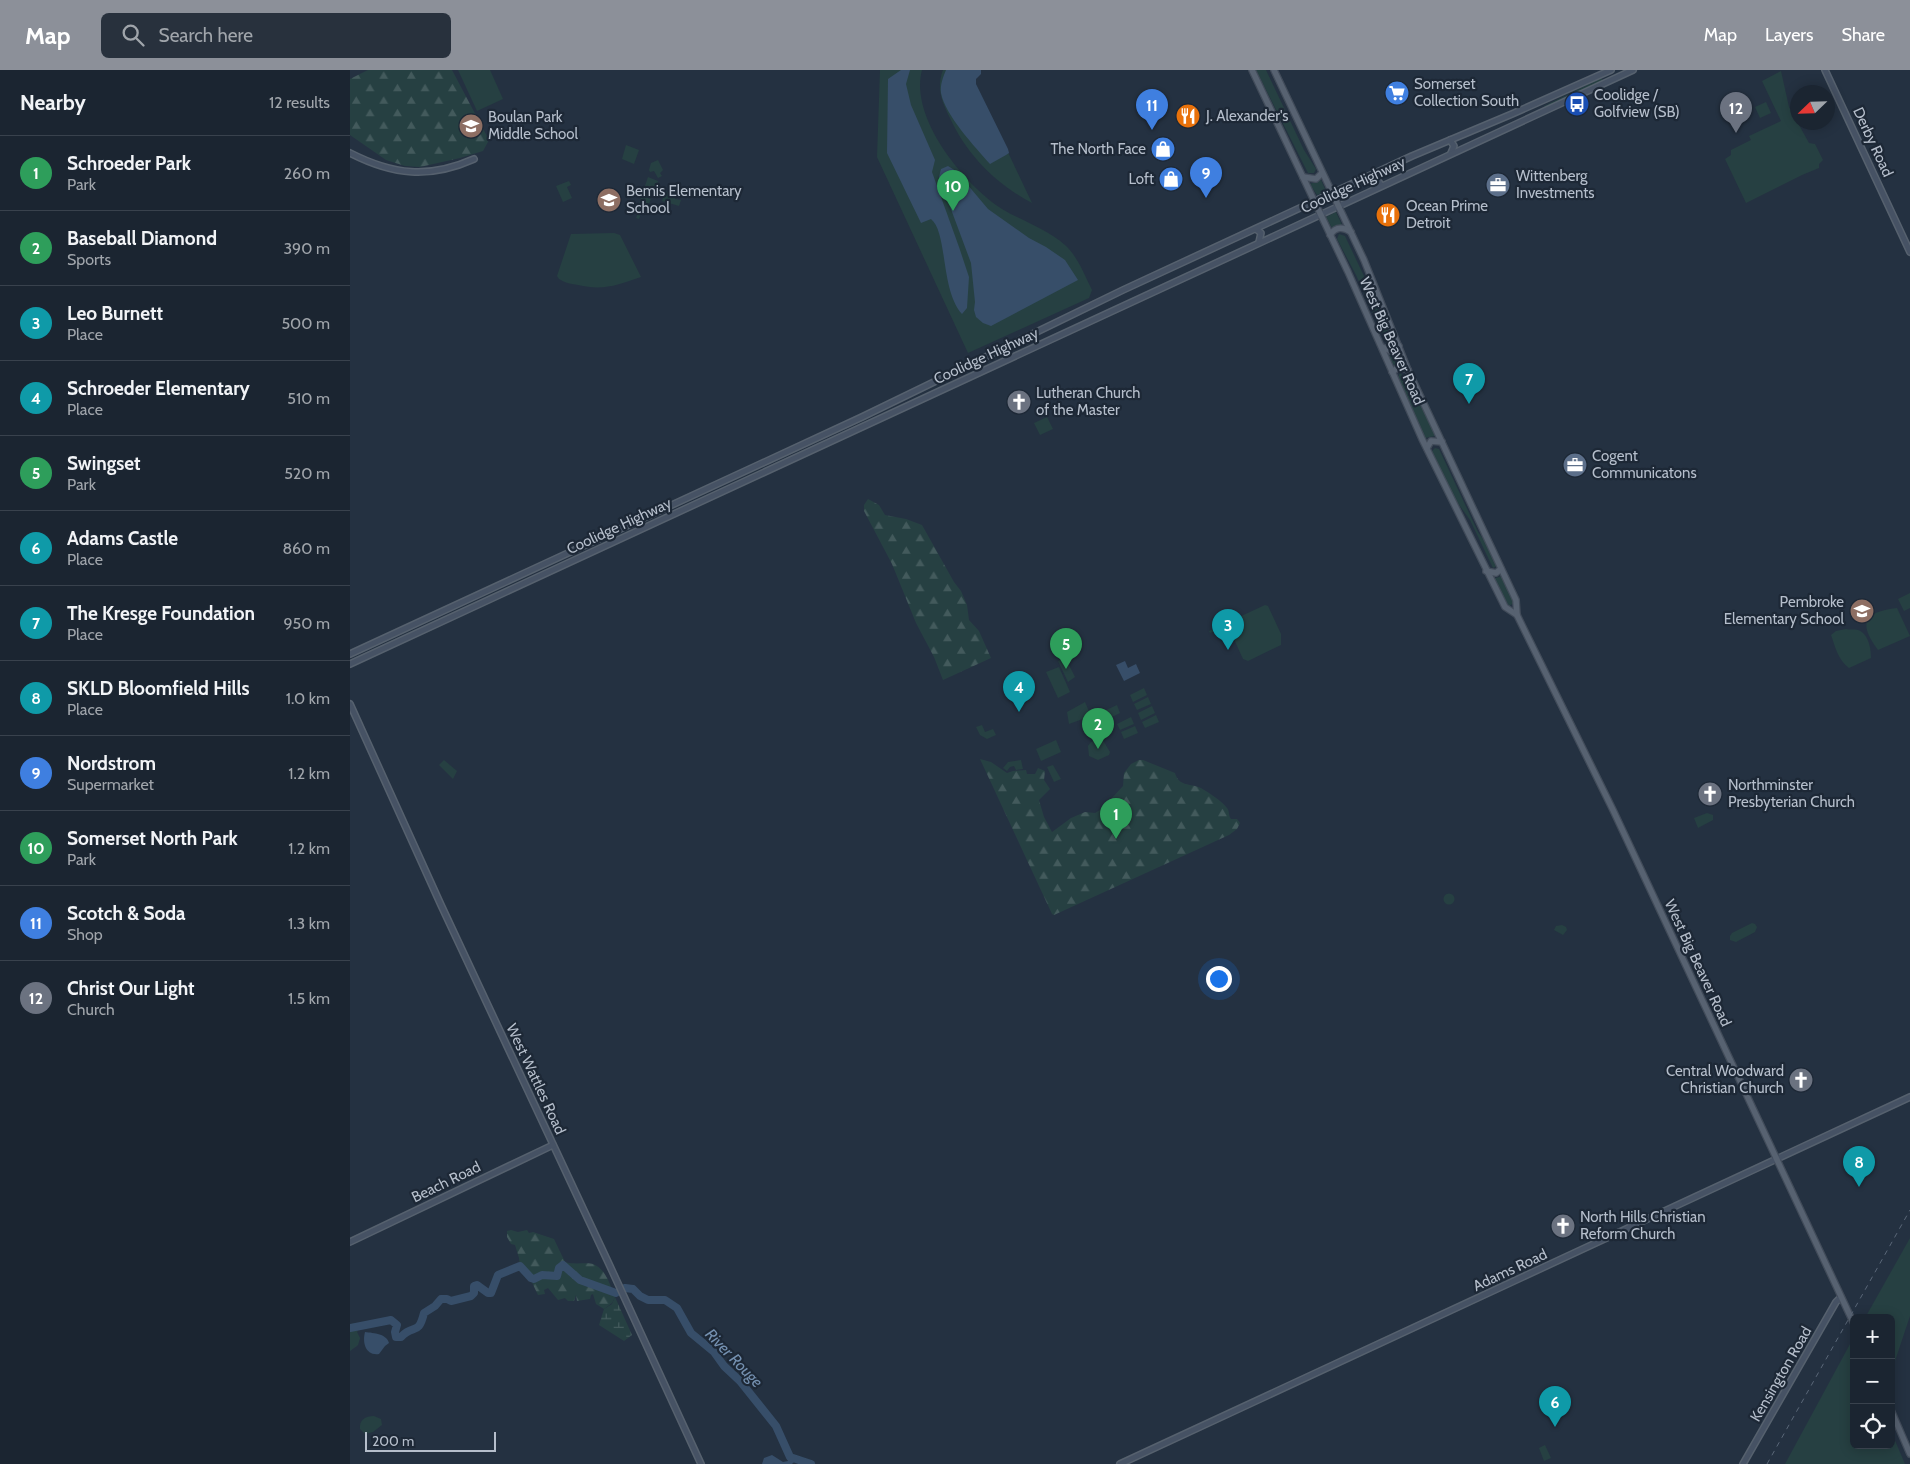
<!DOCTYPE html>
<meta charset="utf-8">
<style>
:root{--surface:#1b2531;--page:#28313d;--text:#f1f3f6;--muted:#a0a5ab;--line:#39424d;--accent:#8c9099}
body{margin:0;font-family:Cabin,sans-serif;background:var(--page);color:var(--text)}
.controls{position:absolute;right:15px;bottom:15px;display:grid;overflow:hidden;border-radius:8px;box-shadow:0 2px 12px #0003}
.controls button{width:45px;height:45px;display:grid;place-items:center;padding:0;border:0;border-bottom:1px solid var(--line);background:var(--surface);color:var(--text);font:25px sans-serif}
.compass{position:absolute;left:1440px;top:15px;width:45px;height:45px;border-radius:50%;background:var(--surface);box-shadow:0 2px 12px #0003;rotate:247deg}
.scale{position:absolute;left:15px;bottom:12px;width:131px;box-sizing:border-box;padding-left:5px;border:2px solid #b5becb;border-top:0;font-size:14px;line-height:18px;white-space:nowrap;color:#b5becb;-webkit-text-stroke:4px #1d2836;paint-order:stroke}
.you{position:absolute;left:868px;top:908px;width:18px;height:18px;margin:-12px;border:4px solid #fff;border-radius:50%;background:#1a73e8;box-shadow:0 0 0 8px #1a73e833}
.badge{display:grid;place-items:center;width:32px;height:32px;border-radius:50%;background:var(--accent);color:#fff;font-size:16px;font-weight:700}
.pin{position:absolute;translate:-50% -41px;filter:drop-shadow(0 1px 2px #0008)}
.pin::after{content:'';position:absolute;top:26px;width:18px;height:15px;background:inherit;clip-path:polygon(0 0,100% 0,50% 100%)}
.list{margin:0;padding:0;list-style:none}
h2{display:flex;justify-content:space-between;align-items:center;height:65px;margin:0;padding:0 20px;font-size:21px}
h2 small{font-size:16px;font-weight:400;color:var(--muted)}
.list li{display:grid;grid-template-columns:32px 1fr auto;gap:15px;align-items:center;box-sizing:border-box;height:75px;padding:0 20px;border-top:1px solid var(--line)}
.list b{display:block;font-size:19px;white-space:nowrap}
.list p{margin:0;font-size:16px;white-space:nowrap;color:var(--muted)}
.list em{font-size:16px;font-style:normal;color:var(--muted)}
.icon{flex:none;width:28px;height:28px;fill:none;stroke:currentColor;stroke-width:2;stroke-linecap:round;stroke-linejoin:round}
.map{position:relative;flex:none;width:1560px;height:1394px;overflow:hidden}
header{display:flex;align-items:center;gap:30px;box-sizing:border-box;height:70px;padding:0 25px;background:var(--accent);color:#fff}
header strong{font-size:24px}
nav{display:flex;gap:28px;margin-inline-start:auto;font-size:18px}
.search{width:350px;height:45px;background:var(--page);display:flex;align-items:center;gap:12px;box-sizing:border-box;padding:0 18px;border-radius:8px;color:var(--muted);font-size:19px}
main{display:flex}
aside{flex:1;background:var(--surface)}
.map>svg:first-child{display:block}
.green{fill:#264042}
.forest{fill:url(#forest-firs)}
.wetland{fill:url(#wetland-marsh)}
.water{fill:#374e69}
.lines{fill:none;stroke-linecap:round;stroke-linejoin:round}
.river{stroke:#374e69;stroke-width:8}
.secondary-casing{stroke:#56616e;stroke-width:8}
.primary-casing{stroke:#424c5a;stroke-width:8}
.secondary{stroke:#465264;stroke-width:5}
.primary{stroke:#576271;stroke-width:5.5}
.rail{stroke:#5a6778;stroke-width:1;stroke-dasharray:5 5;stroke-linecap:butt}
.labels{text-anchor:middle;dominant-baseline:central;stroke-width:4.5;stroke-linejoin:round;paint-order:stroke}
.poi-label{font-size:15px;fill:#b5becb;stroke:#1d2836;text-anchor:start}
.street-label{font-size:15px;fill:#b5becb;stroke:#1d2836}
.water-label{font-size:16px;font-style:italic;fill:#7490b0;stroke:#1d2836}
</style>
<header>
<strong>Map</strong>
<div class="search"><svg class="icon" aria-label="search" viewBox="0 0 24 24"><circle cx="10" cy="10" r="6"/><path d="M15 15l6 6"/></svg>Search here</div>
<nav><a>Map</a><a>Layers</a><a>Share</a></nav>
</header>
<main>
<aside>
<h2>Nearby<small>12 results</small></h2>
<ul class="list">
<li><span class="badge" style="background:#2e9e5b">1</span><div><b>Schroeder Park</b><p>Park</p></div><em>260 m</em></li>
<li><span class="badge" style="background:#2e9e5b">2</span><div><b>Baseball Diamond</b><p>Sports</p></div><em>390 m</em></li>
<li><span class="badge" style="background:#0f9aa8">3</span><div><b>Leo Burnett</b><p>Place</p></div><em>500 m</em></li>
<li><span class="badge" style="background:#0f9aa8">4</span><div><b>Schroeder Elementary</b><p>Place</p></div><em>510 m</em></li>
<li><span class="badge" style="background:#2e9e5b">5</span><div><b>Swingset</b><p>Park</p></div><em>520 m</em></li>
<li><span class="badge" style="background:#0f9aa8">6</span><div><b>Adams Castle</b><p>Place</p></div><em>860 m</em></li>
<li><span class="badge" style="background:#0f9aa8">7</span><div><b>The Kresge Foundation</b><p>Place</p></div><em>950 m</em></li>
<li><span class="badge" style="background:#0f9aa8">8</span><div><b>SKLD Bloomfield Hills</b><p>Place</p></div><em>1.0 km</em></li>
<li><span class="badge" style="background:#3f7fe0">9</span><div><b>Nordstrom</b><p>Supermarket</p></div><em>1.2 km</em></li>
<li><span class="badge" style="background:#2e9e5b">10</span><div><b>Somerset North Park</b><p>Park</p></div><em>1.2 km</em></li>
<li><span class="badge" style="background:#3f7fe0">11</span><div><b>Scotch &amp; Soda</b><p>Shop</p></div><em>1.3 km</em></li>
<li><span class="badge" style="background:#6b7280">12</span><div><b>Christ Our Light</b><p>Church</p></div><em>1.5 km</em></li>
</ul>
</aside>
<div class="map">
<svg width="1560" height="1394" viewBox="0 0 1560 1394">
<defs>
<pattern id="forest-firs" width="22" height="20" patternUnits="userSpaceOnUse" patternTransform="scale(1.25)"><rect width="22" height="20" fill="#264042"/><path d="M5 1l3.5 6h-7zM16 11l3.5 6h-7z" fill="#435a5c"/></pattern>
<pattern id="wetland-marsh" width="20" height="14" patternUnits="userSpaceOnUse" patternTransform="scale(1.25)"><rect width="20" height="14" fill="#264042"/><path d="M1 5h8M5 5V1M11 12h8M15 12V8" fill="none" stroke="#435a5c"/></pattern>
</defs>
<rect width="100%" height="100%" fill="#243141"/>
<g class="green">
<polygon points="108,0 140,0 153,29 127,41"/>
<path d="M530,0h42c-13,48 42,114 80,139 20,12 45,20 63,36 13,12 19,29 27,45l-3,8 -121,55 -91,-196z"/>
<path d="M593,0h26l63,133c-36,-19 -65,-48 -82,-85 -8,-16 -14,-30 -7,-48z"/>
<polygon points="906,0 916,0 954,80 966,99 964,103 958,103"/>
<polygon points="1431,1 1439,37 1459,73 1465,74 1473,90 1469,94 1469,98 1452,105 1396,133 1375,89 1381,85 1381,80 1401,70 1399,66 1431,51 1412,11"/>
<polygon points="1252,8 1252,12 1195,38 1194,36"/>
<polygon points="1416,32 1421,43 1410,48 1405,37"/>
<polygon points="276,75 289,80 284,94 272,89"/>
<polygon points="308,90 313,100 310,103 312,106 308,108 304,101 300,102 299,100 301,93"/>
<polygon points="298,107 308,111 305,123 294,119"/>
<polygon points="971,110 976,121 967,125 960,114"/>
<polygon points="219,111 221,115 217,117 222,128 213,132 206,116"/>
<polygon points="315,121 326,124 325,129 331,130 329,136 312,131"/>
<polygon points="292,125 301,129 294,145 291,144 289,149 286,148 288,143 286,142"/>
<polygon points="986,142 992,155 982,158 976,147"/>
<path d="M264,163l6,2 21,42c-23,8 -38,14 -63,8 -6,-1 -13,-2 -19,-6l-2,-3 14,-42z"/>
<path d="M989,164l6,2c16,34 33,69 48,104l-1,4 -2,1 -4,-2 -30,-68 -19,-36z"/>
<polygon points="1047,283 1052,293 1044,296 1039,286"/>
<path d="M1050,303c6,3 31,52 35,63l-10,2 -27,-61z"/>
<polygon points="697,347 703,359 690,365 684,353"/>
<polygon points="1085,378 1089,379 1128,462 1136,473 1147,496 1143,498 1120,450 1102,425 1082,381"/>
<polygon points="1152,506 1164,533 1159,536 1143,509"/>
<polygon points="1560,523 1560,538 1554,541 1548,529"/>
<polygon points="915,535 918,536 931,564 931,575 898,591 893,589 878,556 860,563 859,561"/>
<path d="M1547,538l13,28 -32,14c-21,-28 -13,-38 19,-42z"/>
<path d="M1496,559c3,1 9,0 12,1 11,4 13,19 13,28l-22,10c-11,-8 -14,-22 -18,-33l5,-4z"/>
<polygon points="715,587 725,607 718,612 708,591"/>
<polygon points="709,597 720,622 708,628 696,602"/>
<polygon points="794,618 797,625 783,632 780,625"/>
<polygon points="798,627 801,634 787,640 784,634"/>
<polygon points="735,632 741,646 719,654 717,642"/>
<polygon points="767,635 770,643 758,649 754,641"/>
<polygon points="802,636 805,643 791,650 788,643"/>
<polygon points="806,645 809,652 795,658 792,652"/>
<polygon points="781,647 784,654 770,660 767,654"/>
<polygon points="632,655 635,662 643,659 646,665 637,669 630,665 626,657"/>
<polygon points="785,656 788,663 774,669 771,662"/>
<polygon points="706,670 711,682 691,691 686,679"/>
<polygon points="750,670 754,672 760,682 759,685 748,690 739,686 738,676 741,672"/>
<polygon points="94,690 107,701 103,709 89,695"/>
<polygon points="671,690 673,699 666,700 664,696 660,697 657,701 653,698 658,692"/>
<polygon points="703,695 711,709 704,712 697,697"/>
<polygon points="1357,743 1363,745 1363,750 1348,758 1344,748"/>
<circle cx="1099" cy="829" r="5.5"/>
<polygon points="1402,853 1405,854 1407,857 1405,862 1386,872 1380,870 1380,866 1382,863"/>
<polygon points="1212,855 1216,857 1217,860 1213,865 1204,860 1206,856"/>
<polygon points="1560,1168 1560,1246 1541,1303 1541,1248 1515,1248"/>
<polygon points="1500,1274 1504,1281 1504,1375 1541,1375 1541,1361 1555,1394 1435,1394"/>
<path d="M24,1346l7,3 1,6 -9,7 -8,2 -5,-5c-1,-9 5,-13 14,-13z"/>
<polygon points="1195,1375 1201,1388 1194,1391 1189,1378"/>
</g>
<g class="forest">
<polygon points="18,0 102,0 139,70 133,81 110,88 70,97 55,96 36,90 0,65 0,9"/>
<polygon points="518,429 529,435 535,445 556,449 572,455 604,512 611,521 617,535 619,550 629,561 641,588 593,610 584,587 566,553 542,494 514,441 514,435"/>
<path d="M630,689l11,3 16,11 6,-2 13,-1 1,4h8l3,-6 7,3 -1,9 6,9 -11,11 5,17 8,15 19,-14 14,-6 10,1 5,-3 4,-7 8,-5 11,-12 1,-13 7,-9 8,-4h4l32,13c4,14 15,10 26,15 8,5 20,12 26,20 3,4 1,7 4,11h6l3,4 -3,6 -8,6 -175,80 -2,-1z"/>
<path d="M161,1160l7,2 9,-2 2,3 4,-1 21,7 11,23c9,3 23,0 28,2 13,5 17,21 22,33l-3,6 -8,6 -8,-5 -3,-10 -2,1 -1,4 -13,2 -1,-6 -2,6h-6l-3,-3 -7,2 -10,-12 -4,2 1,4 -7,1c-5,-10 -8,-20 -18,-27l-1,-10 -4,-13 -4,-1 -4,-7v-6z"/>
<polygon points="13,1253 7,1262 10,1268 8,1275 0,1281 0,1254"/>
</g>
<polygon class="wetland" points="265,1227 282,1265 274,1271 249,1255 254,1239 262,1234"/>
<g class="water">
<path d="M551,0h9l-4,14 5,21 24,55 -3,12 27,75 10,30 -2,31 -5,6c-22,-25 -14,-81 -31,-95l-10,4 -34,-70 1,-74z"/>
<path d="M596,0h35v4l-5,5v5l32,65 1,4 -3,2 -16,9c-15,-17 -45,-49 -49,-71 -1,-8 2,-16 5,-23z"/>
<polygon points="598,96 606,101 638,139 679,168 696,177 715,190 728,210 641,256 633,253 626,247 624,240 625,232 621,193 589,107 591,99"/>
<polygon points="775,591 778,598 786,594 790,603 774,611 766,595"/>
<path d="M15,1262c9,1 22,2 24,11l-4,3 -6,8c-13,2 -17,-11 -14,-22z"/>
<polygon points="422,1385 433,1392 438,1391 437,1387 440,1387 444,1392 442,1394 412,1394 414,1388"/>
</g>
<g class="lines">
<g class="river">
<polyline points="275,1218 283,1219 290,1226 298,1230 315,1230 327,1238 341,1263 364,1282 374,1296 390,1311 426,1356 440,1387 461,1394"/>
<path d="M0,1258l41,-8 6,5 -2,7 1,5h5c13,-14 17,0 23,-24l11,-7 6,-7h6l4,2 20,-5 3,-3v-7l3,-1 11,8h3l7,-18 22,-9 11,12 3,1 8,-4 15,1 2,-8 4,-3 17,15 36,13"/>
</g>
<defs>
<g id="secondary">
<polyline points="1475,0 1560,182"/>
<polyline points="1100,70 1104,76 1101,83"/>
<path d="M0,83c43,22 79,26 124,6"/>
<polyline points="1027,103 1026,108 1031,115"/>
<polyline points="906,159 911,163 909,172"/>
<polyline points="0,584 512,347 773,220 1062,86 1162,44 1261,0"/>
<polyline points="0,594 1283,0"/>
<polyline points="0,634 91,835 259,1194 351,1394"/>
<polyline points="0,1172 203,1075"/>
<polyline points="770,1394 1560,1027"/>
<polyline points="1393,1394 1486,1232 1491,1227"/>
</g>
<g id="primary">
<polyline points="902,0 998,202 1072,369 1155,537 1167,545"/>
<polyline points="924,0 1014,190 1058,300 1166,530 1167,545 1263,740 1504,1254"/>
<polyline points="953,107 966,109 972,103"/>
<path d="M980,165c6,-9 13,-8 21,-3"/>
<polyline points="1032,277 1041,281 1049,276"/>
<polyline points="1042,302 1049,297 1058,300"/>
<polyline points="1077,378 1081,371 1092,372"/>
<polyline points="1136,501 1146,503 1151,499"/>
<polyline points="1541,1340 1560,1384"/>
</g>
</defs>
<use href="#secondary" class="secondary-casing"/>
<use href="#primary" class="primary-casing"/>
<use href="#secondary" class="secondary"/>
<use href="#primary" class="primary"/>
<polyline class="rail" points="1417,1394 1560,1140"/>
</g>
<defs>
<symbol id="supermarket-disc" viewBox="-11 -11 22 22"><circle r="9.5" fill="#3f7fe0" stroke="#1d2836"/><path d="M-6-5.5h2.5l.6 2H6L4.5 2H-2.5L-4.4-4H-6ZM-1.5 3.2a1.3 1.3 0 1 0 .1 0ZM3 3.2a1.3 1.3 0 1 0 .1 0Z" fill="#fff"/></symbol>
<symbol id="bus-disc" viewBox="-11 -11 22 22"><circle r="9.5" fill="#1a4fb4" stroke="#1d2836"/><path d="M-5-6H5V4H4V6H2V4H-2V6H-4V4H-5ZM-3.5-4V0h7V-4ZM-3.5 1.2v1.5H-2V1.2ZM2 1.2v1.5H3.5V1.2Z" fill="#fff"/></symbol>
<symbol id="restaurant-disc" viewBox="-11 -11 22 22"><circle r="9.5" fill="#e8710a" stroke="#1d2836"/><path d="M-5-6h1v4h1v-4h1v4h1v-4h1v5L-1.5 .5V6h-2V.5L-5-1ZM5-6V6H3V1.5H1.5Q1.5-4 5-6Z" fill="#fff"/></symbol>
<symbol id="school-disc" viewBox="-11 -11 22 22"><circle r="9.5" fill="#8d6e63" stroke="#1d2836"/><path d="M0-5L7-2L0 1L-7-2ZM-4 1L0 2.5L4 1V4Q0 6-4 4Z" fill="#fff"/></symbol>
<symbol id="shop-disc" viewBox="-11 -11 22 22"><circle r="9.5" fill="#3f7fe0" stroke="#1d2836"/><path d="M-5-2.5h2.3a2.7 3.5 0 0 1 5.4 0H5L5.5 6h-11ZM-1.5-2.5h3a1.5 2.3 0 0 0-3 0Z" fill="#fff"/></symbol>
<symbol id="office-disc" viewBox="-11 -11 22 22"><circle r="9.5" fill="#5c6f8a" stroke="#1d2836"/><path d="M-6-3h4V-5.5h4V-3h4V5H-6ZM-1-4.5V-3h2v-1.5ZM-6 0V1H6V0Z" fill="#fff"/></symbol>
<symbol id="church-disc" viewBox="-11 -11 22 22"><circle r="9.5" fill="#6b7280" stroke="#1d2836"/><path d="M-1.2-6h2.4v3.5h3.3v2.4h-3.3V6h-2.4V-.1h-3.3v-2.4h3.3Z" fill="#fff"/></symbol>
</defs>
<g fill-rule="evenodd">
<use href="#supermarket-disc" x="1033" y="9" width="28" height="28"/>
<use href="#bus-disc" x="1213" y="20" width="28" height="28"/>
<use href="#restaurant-disc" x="824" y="32" width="28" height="28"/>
<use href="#school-disc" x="107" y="42" width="28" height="28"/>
<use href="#shop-disc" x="799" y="65" width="28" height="28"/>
<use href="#shop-disc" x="807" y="95" width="28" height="28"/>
<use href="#office-disc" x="1134" y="101" width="28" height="28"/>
<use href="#school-disc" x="245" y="116" width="28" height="28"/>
<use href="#restaurant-disc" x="1024" y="131" width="28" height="28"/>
<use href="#church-disc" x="655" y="318" width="28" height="28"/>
<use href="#office-disc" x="1211" y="381" width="28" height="28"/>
<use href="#school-disc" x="1498" y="527" width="28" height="28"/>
<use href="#church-disc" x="1346" y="710" width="28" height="28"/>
<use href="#church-disc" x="1437" y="996" width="28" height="28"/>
<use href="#church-disc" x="1199" y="1142" width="28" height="28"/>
</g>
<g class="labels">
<g class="poi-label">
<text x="1064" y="14">Somerset<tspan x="1064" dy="17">Collection South</tspan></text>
<text x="1244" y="25">Coolidge /<tspan x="1244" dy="17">Golfview (SB)</tspan></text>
<text x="856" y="46">J. Alexander's</text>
<text x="138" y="47">Boulan Park<tspan x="138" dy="17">Middle School</tspan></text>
<text x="796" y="79" text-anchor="end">The North Face</text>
<text x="1166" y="106">Wittenberg<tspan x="1166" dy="17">Investments</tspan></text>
<text x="804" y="109" text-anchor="end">Loft</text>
<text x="276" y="121">Bemis Elementary<tspan x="276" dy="17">School</tspan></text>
<text x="1056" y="136">Ocean Prime<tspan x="1056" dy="17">Detroit</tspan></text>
<text x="686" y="323">Lutheran Church<tspan x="686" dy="17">of the Master</tspan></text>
<text x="1242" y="386">Cogent<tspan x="1242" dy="17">Communicatons</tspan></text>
<text x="1494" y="532" text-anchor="end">Pembroke<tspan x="1494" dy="17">Elementary School</tspan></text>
<text x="1378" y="715">Northminster<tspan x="1378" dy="17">Presbyterian Church</tspan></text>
<text x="1434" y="1001" text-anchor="end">Central Woodward<tspan x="1434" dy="17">Christian Church</tspan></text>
<text x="1230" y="1147">North Hills Christian<tspan x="1230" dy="17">Reform Church</tspan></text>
</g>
<g class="street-label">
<text transform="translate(1523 72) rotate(65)">Derby Road</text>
<text transform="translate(1003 115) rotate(-25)">Coolidge Highway</text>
<text transform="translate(1042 271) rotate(66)">West Big Beaver Road</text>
<text transform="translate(636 286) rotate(-25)">Coolidge Highway</text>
<text transform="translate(269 456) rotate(-25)">Coolidge Highway</text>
<text transform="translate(1348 893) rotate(65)">West Big Beaver Road</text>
<text transform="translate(186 1009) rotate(65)">West Wattles Road</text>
<text transform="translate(96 1112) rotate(-26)">Beach Road</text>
<text transform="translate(1160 1200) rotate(-25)">Adams Road</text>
<text transform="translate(1431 1304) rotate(-60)">Kensington Road</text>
</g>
<g class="water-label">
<text transform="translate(384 1288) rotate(46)">River Rouge</text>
</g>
</g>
</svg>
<div class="controls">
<button>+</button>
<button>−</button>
<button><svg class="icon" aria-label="locate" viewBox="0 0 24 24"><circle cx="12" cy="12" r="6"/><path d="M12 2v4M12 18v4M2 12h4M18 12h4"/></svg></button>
</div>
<svg class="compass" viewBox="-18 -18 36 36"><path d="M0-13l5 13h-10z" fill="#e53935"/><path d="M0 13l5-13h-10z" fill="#a0a5ab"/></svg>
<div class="scale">200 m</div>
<div class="you"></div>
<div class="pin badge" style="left:766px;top:769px;background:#2e9e5b">1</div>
<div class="pin badge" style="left:748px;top:679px;background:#2e9e5b">2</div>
<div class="pin badge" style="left:878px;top:580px;background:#0f9aa8">3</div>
<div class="pin badge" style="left:669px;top:642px;background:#0f9aa8">4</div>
<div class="pin badge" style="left:716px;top:599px;background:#2e9e5b">5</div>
<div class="pin badge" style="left:1205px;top:1357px;background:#0f9aa8">6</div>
<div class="pin badge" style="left:1119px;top:334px;background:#0f9aa8">7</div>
<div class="pin badge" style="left:1509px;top:1117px;background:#0f9aa8">8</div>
<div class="pin badge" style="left:856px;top:128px;background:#3f7fe0">9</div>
<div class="pin badge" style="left:603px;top:141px;background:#2e9e5b">10</div>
<div class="pin badge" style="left:802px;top:60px;background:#3f7fe0">11</div>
<div class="pin badge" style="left:1386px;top:63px;background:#6b7280">12</div>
</div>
</main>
